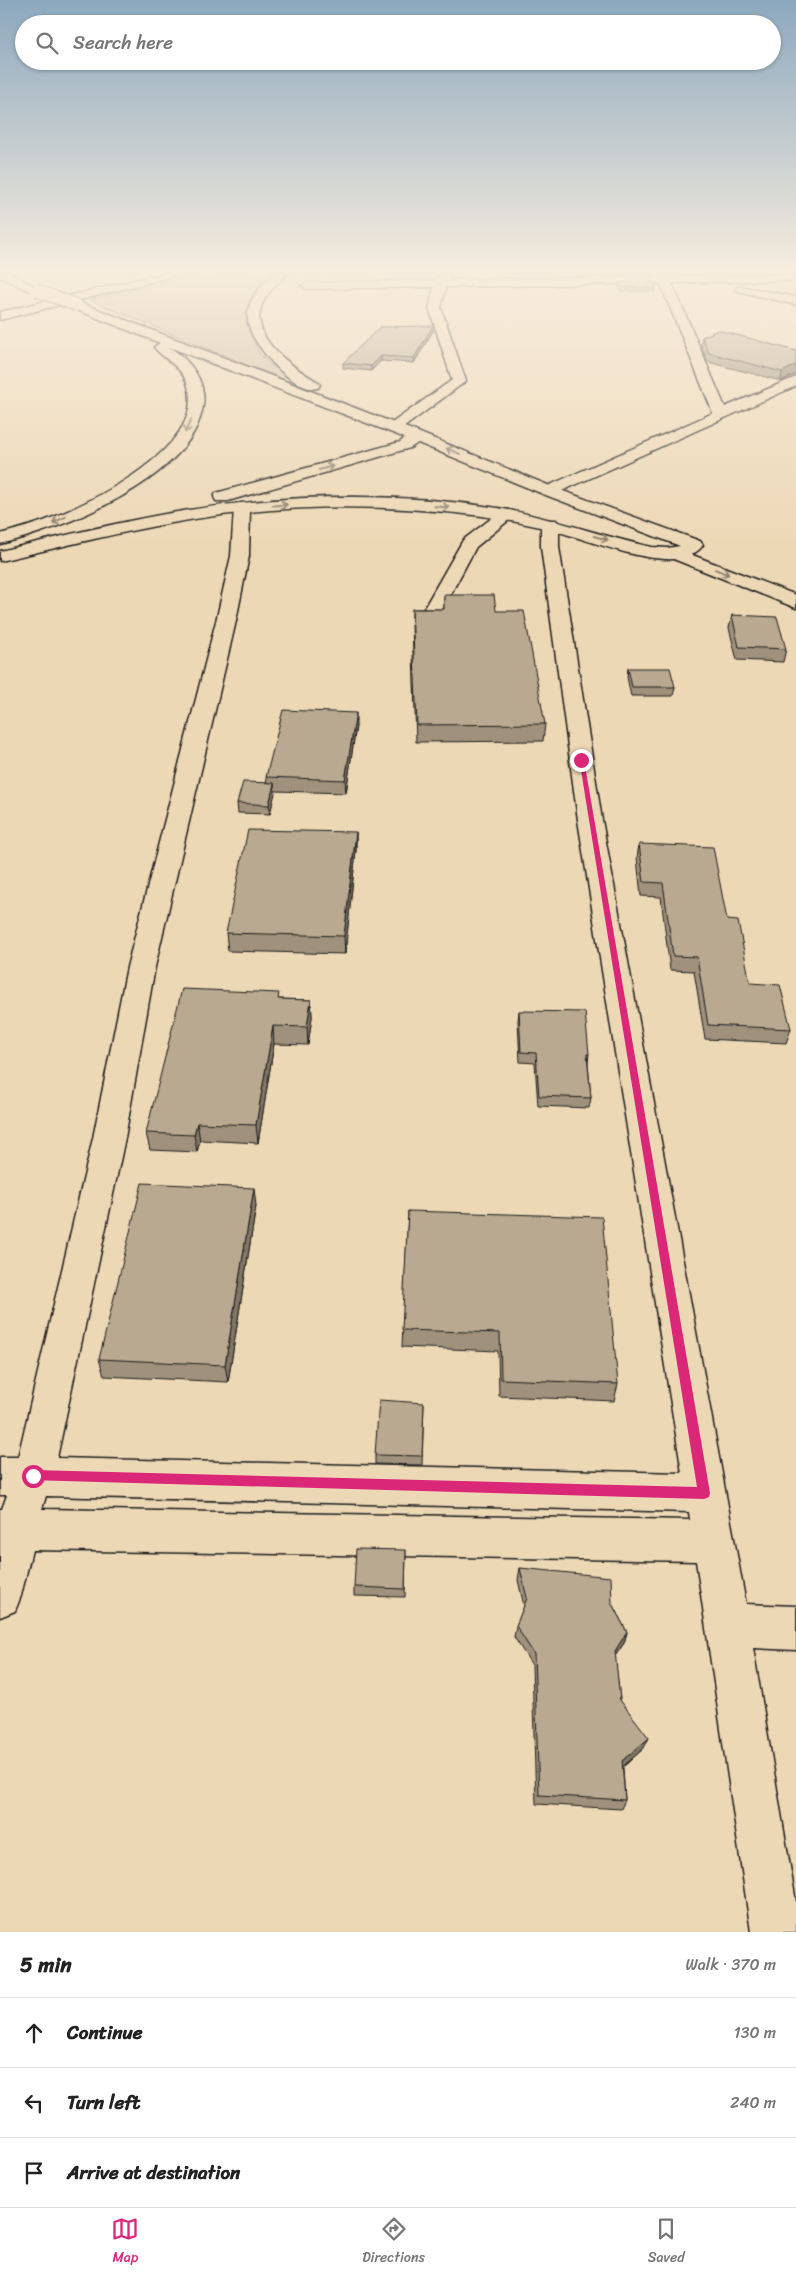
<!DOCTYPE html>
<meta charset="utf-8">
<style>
:root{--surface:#fff;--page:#f2f2f2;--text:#222;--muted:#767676;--line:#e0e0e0;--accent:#db2777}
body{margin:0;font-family:Sriracha,sans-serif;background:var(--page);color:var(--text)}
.stop{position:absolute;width:15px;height:15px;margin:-11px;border:4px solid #db2777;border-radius:50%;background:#fff}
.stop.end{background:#db2777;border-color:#fff;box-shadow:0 1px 5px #0008}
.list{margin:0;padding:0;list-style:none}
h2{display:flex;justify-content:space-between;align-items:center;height:65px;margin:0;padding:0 20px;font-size:21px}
h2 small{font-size:16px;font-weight:400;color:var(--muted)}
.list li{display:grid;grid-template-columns:32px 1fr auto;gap:15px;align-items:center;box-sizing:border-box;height:70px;padding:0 20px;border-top:1px solid var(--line)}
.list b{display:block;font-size:19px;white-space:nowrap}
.list em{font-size:16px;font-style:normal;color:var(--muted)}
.icon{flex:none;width:28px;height:28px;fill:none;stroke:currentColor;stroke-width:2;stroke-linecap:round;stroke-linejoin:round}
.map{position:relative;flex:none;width:796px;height:1932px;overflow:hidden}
.search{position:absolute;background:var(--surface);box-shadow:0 1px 4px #0004;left:15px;right:15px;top:15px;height:55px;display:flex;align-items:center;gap:12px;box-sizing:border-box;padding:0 18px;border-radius:28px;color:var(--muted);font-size:19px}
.sheet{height:275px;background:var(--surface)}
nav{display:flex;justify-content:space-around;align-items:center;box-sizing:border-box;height:70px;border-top:1px solid var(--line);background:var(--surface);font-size:14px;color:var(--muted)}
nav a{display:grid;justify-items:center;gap:2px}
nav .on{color:var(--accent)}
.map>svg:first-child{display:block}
.green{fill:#cfbca0;stroke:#766c5e}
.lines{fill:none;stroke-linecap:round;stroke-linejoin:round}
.minor-casing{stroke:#1c1c1c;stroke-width:3}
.major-casing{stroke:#1c1c1c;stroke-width:3}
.highway-casing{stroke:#1c1c1c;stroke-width:3}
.minor{fill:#edd8b6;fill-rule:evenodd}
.major{fill:#edd8b6;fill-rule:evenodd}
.highway{fill:#edd8b6;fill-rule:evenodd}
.highway-bridge-casing{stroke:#1c1c1c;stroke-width:14;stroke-linecap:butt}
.highway-bridge{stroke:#edd8b6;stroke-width:12}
.wall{fill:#9f917c;stroke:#1c1c1c}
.shaded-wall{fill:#827665;stroke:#1c1c1c}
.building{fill:#b9a990;stroke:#1c1c1c}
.oneway{stroke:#8f8371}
.route{fill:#db2777}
</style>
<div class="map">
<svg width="796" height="1932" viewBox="0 0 796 1932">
<rect width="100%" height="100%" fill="#edd8b6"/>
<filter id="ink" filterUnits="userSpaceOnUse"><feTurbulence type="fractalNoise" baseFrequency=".02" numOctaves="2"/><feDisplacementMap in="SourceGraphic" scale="10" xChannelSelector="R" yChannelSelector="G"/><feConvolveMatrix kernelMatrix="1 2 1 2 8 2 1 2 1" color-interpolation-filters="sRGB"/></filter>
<g filter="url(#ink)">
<path class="green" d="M207,272h69c-27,19 -40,41 -21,72 2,4 4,9 8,13 8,9 21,16 31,23l-6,2 -198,-82z"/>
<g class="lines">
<defs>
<g id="minor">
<polygon points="441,272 452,272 449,280 796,274 796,280 672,283 725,407 796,377 796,386 555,494 543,494 541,491 543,488 713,413 660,283 446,287 441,308 466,381 399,431 389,431 387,428 389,425 452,380 429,308 434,287 307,289 301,286 307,283 437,280"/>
<polygon points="741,286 796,297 796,305 737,291 735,289 737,287"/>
<path d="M242,503l6,1 2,4 -1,48 -13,65 -81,346 -30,171 -68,320 625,15 -104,-653 -37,-273v-23l3,-4h12l3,4v23l43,273 144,784 50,2v44l-43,-2 43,254v30h-45l-55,-371 -664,-11 -11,46 -6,15 -15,6v-108h2l5,-14h-7v-38h18l75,-319 34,-171 89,-346 15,-65 3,-48 2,-4zM46,1496l643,16 1,8 -648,-11z"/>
<polygon points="507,510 513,511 515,515 476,547 440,614 433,616 426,614 423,610 463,540 501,511"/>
</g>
<polygon id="major" points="677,549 796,595 796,608 671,558 668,554 671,550"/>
<g id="highway">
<polygon points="0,272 8,272 42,290 36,293 32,292 0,277"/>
<path d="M169,272h21l-114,29 339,130 140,57 145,53 3,4c-7,11 -25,15 -38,14 -36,-2 -71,-17 -106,-27 -25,-7 -51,-12 -77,-16 -87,-11 -174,-12 -260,-1 -75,10 -148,29 -222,46v-10c63,-15 125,-31 189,-41 102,-16 207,-18 309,-2 53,9 102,28 154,39l15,1 13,-2 -137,-52 -125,-51 -8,5 -182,53h-12l-2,-4 2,-4 184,-51 4,-3 -1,-2 -234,-90c20,12 38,34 34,59 -11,73 -140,123 -203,138v-10c15,-4 30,-8 44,-13 46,-18 166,-74 143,-138 -7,-18 -23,-23 -33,-36l6,-4 -88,-35 -2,-3 2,-3 -72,18v-8z"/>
<path d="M276,272h12c-8,11 -19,17 -25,30 -17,36 30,65 55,80l2,3 -2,3c-23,6 -69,-45 -70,-68 -2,-20 14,-35 28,-48z"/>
</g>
</defs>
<use href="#minor" class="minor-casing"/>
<use href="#major" class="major-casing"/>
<use href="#highway" class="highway-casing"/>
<use href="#minor" class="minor"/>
<use href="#major" class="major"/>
<use href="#highway" class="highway"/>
<defs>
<polyline id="highway-bridge" points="36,290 76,305"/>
</defs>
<use href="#highway-bridge" class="highway-bridge-casing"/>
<use href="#highway-bridge" class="highway-bridge"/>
</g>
<g class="wall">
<rect x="616" y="272" width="35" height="3"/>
<polygon points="619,283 656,288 655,291 620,291 619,286"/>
<polygon points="433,331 414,363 381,361 371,371 343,368 343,363"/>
<polygon points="702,337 796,351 796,374 781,381 708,362 701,346"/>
<polygon points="444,595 496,611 545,724 543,741 416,742 412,625 412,609 444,609"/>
<polygon points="732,615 786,649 783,662 737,660 729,628"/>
<polygon points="628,668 675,687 673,696 631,696 627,677"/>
<polygon points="356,726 346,793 275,791 270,814 238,813 237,803 267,783 266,777"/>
<polygon points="356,832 356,850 345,954 228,951 226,933"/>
<polygon points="639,844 727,920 750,983 791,1029 786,1043 705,1039 694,971 670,970 661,897 641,896 637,858"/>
<polygon points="279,999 311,1000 312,1017 308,1045 274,1044 258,1143 200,1140 197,1152 150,1150 146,1133"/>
<polygon points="519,1011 589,1054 588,1063 591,1098 589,1108 538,1106 535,1063 520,1062 518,1021"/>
<polygon points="256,1206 228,1382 104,1376 99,1359"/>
<polygon points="408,1211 618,1384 614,1401 499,1396 498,1351 402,1347"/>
<polygon points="424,1403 422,1465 375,1464 375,1455"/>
<polygon points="406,1550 405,1597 354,1596 354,1587"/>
<polygon points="520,1568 612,1604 627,1632 624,1643 615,1656 620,1700 644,1748 623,1767 625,1800 621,1809 536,1804 532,1665 514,1637 516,1626 524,1606 518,1580"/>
</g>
<g class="shaded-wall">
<polygon points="433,326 433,331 414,363 414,358"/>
<polygon points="381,356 381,361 371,371 371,366"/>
<polygon points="796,365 796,374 781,381 782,372"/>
<polygon points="356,713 356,726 346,793 345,780"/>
<polygon points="274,783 275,793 270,814 269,805"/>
<polygon points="356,832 356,850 345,954 344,936"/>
<polygon points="311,1000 312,1017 308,1045 307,1027"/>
<polygon points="273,1026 274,1044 258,1143 256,1125"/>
<polygon points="197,1123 200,1140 197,1152 194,1135"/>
<polygon points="254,1188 256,1206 228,1382 225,1365"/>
<polygon points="627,1632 624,1643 611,1662 615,1651"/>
<polygon points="649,1738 644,1748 618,1771 622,1761"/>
</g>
<g class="building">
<polygon points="654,282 656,288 620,287 619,283"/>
<polygon points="433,326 414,358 381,356 371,366 343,363 380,327"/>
<polygon points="718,330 796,351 796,365 782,372 709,353 702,337"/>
<polygon points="444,595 494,595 496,611 524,611 545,724 417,725 412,609 444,609"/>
<polygon points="732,615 777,617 786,649 739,647"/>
<polygon points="628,668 670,668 675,687 632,687"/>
<polygon points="283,710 356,713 345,780 266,777"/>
<polygon points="243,782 274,783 269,805 237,803"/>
<polygon points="248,830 356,832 344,936 226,933"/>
<polygon points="639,844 713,847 727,920 738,921 750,983 780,985 791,1029 708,1025 697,957 673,956 663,883 644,882"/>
<polygon points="182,989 279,993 278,999 311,1000 307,1027 273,1026 256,1125 197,1123 194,1135 146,1133"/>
<polygon points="519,1011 585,1012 589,1054 587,1054 591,1098 539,1096 536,1053 521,1052"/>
<polygon points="142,1183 254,1188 225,1365 99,1359"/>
<polygon points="408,1211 602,1217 618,1384 501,1379 500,1333 402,1330"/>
<polygon points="379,1400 424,1403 422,1456 375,1455"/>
<polygon points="356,1549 406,1550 405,1589 354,1587"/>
<polygon points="520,1568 611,1577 612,1604 627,1632 615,1651 620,1700 649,1738 622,1761 625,1800 539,1795 534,1654 516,1626 527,1598"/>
</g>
<defs><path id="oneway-shaft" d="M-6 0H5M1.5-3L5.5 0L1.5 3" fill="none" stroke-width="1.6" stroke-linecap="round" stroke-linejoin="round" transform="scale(1.25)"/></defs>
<g class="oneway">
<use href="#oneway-shaft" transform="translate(188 426) rotate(116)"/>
<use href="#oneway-shaft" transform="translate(453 451) rotate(-158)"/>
<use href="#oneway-shaft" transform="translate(326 468) rotate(-16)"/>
<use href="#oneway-shaft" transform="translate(280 505) rotate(-3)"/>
<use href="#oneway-shaft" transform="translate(442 507) rotate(5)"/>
<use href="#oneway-shaft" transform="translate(59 520) rotate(154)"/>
<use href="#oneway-shaft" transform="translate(601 538) rotate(16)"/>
<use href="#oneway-shaft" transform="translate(722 572) rotate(22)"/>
</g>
</g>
<linearGradient id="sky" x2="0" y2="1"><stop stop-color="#8ca8be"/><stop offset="0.5" stop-color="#f7edde"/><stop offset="1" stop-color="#f7edde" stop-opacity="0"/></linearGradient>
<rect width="796" height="543" fill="url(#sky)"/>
<polygon class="route" points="579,758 584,760 710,1493 709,1497 704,1499 29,1480 27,1476 29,1472 33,1470 697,1487"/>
</svg>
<div class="stop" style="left:33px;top:1476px"></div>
<div class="stop end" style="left:581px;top:760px"></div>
<div class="search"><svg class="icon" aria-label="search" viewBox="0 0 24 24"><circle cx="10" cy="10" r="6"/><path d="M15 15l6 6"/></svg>Search here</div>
</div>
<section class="sheet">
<h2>5 min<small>Walk · 370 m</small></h2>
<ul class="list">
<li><svg class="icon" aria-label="ahead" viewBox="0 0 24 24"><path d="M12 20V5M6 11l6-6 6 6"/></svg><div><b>Continue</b></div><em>130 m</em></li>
<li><svg class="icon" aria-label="left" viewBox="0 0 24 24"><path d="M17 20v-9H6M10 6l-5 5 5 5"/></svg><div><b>Turn left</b></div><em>240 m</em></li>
<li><svg class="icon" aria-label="arrive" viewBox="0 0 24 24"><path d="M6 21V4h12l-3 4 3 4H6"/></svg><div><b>Arrive at destination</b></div></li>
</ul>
</section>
<nav>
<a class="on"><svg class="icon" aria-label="map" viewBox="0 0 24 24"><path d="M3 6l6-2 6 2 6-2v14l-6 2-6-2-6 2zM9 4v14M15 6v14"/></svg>Map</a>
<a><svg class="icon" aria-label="directions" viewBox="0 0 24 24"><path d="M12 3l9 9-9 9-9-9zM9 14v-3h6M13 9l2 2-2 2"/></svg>Directions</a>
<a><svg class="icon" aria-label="saved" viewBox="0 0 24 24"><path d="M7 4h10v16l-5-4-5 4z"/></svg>Saved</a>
</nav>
